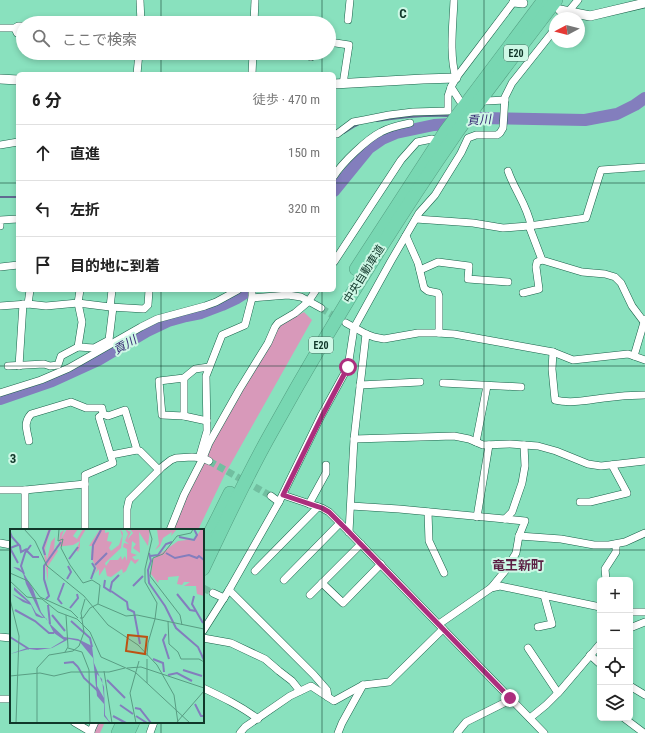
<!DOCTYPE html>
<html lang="ja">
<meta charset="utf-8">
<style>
:root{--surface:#fff;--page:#f6f6f6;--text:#222;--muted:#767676;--line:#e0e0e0}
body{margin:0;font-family:"Roboto Condensed","Noto Sans JP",sans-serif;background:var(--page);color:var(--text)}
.controls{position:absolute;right:12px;bottom:12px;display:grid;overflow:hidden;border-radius:6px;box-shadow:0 2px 6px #0003}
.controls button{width:36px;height:36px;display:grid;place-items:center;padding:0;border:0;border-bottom:1px solid var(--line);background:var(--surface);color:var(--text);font:20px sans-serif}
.compass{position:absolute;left:549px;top:12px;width:36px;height:36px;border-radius:50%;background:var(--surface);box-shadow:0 2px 6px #0003;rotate:263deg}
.stop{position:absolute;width:12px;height:12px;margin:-9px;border:3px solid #ac2e7d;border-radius:50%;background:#fff}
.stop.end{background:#ac2e7d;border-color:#fff;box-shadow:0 1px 4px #0008}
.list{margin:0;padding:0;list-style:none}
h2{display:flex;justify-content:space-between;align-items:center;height:52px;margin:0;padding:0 16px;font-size:17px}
h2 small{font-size:13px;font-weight:400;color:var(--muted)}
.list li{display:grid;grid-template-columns:26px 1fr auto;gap:12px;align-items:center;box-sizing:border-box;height:56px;padding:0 16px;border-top:1px solid var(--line)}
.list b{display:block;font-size:15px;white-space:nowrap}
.list em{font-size:13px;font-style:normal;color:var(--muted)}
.icon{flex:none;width:22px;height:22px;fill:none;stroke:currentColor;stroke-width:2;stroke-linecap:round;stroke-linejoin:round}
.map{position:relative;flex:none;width:645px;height:733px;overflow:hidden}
.search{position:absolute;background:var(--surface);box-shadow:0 2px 6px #0003;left:16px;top:16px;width:320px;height:44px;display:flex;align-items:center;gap:10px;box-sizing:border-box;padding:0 14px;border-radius:22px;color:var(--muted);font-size:15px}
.panel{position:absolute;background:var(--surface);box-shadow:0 2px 6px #0003;left:16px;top:72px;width:320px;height:220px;border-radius:6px}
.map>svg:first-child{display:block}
.green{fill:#d899ba}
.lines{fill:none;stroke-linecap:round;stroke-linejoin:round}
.stream{stroke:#616991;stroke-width:2}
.river{stroke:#837ebd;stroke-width:12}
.minor-tunnel{stroke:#71bfa0;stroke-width:7;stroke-dasharray:7 3.5;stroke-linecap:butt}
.minor-casing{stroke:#196149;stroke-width:8}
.tertiary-casing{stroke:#196149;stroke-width:10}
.motorway-casing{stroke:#549f82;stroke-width:14}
.minor{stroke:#fff;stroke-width:7}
.tertiary{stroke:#fff;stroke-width:9}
.motorway{stroke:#78d7b2;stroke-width:13}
.route{stroke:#ac2e7d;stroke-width:5}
.grid{fill:none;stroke:#11372a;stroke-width:1;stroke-opacity:0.55}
.labels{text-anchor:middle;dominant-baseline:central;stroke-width:4;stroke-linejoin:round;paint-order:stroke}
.shield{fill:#cef8e6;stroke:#4a7162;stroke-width:1}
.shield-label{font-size:10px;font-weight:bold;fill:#11372a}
.street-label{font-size:11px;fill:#11372a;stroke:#cef8e6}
.water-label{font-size:12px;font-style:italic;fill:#362773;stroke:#cef8e6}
.quarter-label{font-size:13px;font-weight:bold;fill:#5c1f44;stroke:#cef8e6}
.inset-river{fill:none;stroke:#837ebd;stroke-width:2}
.inset-road{fill:none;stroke:#599d83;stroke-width:1}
.view{fill:#bd5212;fill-opacity:0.15;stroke:#bd5212;stroke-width:2}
.inset-edge{fill:none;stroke:#11372a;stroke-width:2}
.grid-label{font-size:13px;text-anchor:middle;font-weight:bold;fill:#11372a;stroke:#cef8e6;stroke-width:4;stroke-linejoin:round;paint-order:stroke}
</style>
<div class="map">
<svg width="645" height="733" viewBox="0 0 645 733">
<rect width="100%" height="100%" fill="#89e1be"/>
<g class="green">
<path d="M304,312l8,8 -87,154 -27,56h-25c26,-70 65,-134 102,-198l5,-7z"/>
<polygon points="98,722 105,722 100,733 93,733"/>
</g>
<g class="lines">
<g class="stream">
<polyline points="473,118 478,118"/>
<path d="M377,121c25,-4 49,-6 74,-5"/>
<polyline points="344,133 355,126 359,124"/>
<polyline points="0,197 18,197"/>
</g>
<g class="river">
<polyline points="334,191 369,148 382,139 396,133 434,125 451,124 478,118 585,120 617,114 635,105 645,98"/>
<polyline points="0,399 52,381 98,360 147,331 168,321 186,316 201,313 222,305 237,298 250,290"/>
</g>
<g class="minor-tunnel">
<polyline points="321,308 339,319"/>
<polyline points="209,461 271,496"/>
<polyline points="203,588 213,593"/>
</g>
<defs>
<g id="minor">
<polyline points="140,0 141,23"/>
<path d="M454,0c-1,25 -5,55 2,78"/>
<polyline points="563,18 578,0"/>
<polyline points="348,20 350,0"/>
<polyline points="254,23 255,0"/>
<polyline points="0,28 15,28 18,26 23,26"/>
<polyline points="15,28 17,33 23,34"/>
<polyline points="329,42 349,45 343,84"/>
<polyline points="311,57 312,53"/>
<polyline points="137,74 139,53"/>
<polyline points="252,74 253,53"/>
<polyline points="460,101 451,87 456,78 515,0"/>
<polyline points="486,101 505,100"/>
<polyline points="334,134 337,134 353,122 364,120 389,115 413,112 448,111 448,96 451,87"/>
<polyline points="0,145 18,142"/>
<path d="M508,171c6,18 20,36 23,55"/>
<path d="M334,176c8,-13 33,-37 47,-44 9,-5 19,-7 29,-9"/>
<polyline points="416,219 473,223 503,228 529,226 586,218 601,170 645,167"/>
<polyline points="0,226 0,220 18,219"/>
<polyline points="529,226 542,260 582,272 605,274 615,277 621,283 632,306 644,322"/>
<polyline points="406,236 418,263 424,288 428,291 438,293 439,296 439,333"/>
<polyline points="334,262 401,160 417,142 432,139"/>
<polyline points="0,267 18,265"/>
<polyline points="420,270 438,262 469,266 468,279 508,282"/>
<polyline points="80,290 78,303 82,322 78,347 94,348 109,340 113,307"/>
<polyline points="523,293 539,289 536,267 537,262 542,260"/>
<polyline points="252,298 288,295 301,297 321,308"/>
<polyline points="28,304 30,290"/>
<polyline points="0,306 28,304 46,306 78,303 110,307 144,309 148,305 149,290"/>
<polyline points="110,307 112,290"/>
<polyline points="346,323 366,334 374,337 384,339 418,333 437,333 454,334 553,352 573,360 628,354 645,360"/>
<path d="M553,352l-1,17 3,31c16,4 33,0 49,-2 14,-2 27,-3 41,-3"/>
<polyline points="634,356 645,319"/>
<polyline points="8,366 44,364 50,366 58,365 61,356 78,347"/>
<polyline points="19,366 23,304"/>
<polyline points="184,378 184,416"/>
<polyline points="443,383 521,387"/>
<polyline points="360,385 420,382"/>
<polyline points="0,393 41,380 69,368 141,327 157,319 205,306 216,302 238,290"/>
<polyline points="207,421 184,416 162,415 159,381 184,378 195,369 209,367"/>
<polyline points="354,439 454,436 469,439 483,445 510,444 538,446 556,451 588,464 601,466 645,461"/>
<path d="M29,441c-2,-11 -6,-18 2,-27l40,-12 15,6h16l1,6"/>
<polyline points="476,442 487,386"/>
<polyline points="111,455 137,450 140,451 159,470"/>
<polyline points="200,455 207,431 206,376 222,335 245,325 252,298 252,290"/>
<polyline points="0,490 25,490 85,484"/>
<polyline points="25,490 25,530"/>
<polyline points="283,495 322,508 329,512 349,532 544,733"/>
<polyline points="271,496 279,502"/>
<polyline points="580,502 590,502 627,493 612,465"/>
<polyline points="309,504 326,473 326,465"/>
<polyline points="351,506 399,509 525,521 519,536 516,553 505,571 491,588"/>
<polyline points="428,512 429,541 444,573"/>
<polyline points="477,517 489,445"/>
<polyline points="505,519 512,512 522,483 525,466 524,445"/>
<polyline points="85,530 85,475 113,463 99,417 103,414 108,416 125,410 137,450"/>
<polyline points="127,530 127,509 129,500 162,467 171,460 176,458 192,457 203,458 209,461"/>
<polyline points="170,530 184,495 203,458 209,443 239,390 268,343 275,327 278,323 295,313 308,302 316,290"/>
<polyline points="349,532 354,439 366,334"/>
<polyline points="519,536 561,539 594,545 609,545 625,542 645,533"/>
<polyline points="0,543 11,545"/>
<polyline points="255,571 318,507"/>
<polyline points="284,580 340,523"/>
<polyline points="606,580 605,569 616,552 616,544"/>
<polyline points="322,583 343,603 381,564"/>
<polyline points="229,590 314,675 327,690 328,697"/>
<polyline points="213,593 224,598"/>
<polyline points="310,595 361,544"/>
<polyline points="630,612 645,612"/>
<polyline points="439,624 491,588 500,586 600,607"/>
<polyline points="538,627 552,624 544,595"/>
<polyline points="630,628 645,622"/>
<polyline points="203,631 229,590 279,502 321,416 348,367 354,328 391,261 419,213 435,195 461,153 468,138 476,135 497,135 500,133 503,128 505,97 512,83 555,29"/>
<polyline points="0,637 11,638"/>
<polyline points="203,638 231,643 265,659 279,671 292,681 300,691"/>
<polyline points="528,648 558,693"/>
<polyline points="590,655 600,664"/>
<polyline points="630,686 645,695"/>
<path d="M203,688c19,9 38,18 55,31"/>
<polyline points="0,699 11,699"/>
<polyline points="530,718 546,705 560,691 600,644"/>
<polyline points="624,718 644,733"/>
<polyline points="74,722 91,732"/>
<polyline points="90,733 95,722"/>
<polyline points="150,733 154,722"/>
<polyline points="240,733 245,727 290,696 311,686 334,701 363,685 389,682 443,629"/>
<polyline points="338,733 342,723 363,685"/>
<polyline points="457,733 466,722 512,699"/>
</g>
<g id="tertiary">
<polyline points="514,2 523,3"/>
<polyline points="560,10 590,16 645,3"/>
<polyline points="0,79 18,80"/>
<polyline points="334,84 423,79 456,78"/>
</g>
<g id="motorway">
<polyline points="356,269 445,132 544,0"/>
<polyline points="203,547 230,493"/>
<path d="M203,569c22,-46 43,-92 68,-136 57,-103 119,-204 186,-301 32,-45 66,-88 99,-132"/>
<polyline points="118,733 123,722"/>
<polyline points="128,733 133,722"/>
</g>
</defs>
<use href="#minor" class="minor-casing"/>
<use href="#tertiary" class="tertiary-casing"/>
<use href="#motorway" class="motorway-casing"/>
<use href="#minor" class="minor"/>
<use href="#tertiary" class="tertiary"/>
<use href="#motorway" class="motorway"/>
</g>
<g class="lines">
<polyline class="route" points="348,367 322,416 283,495 322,508 329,512 349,532 510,698"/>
</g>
<path class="grid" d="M161,0v23M322,0v23M484,0v733M161,53v21M322,53v21M0,183h18M334,183h311M161,290v240M322,290v443M0,366h645M0,550h11M203,550h442M161,722v11"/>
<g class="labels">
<g class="shield">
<rect x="504" y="45" width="24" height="16" rx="3"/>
<rect x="309" y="337" width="24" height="16" rx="3"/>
</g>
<g class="shield-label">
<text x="516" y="53">E20</text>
<text x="321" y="345">E20</text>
</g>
<g class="street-label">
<text transform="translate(364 274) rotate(-58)">中央自動車道</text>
</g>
<g class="water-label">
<text transform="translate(479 120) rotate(-4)">貢川</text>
<text transform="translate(125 345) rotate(-30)">貢川</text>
</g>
<g class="quarter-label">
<text x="518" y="565">竜王新町</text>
</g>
</g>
<g transform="translate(10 529)">
<rect width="194" height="194" fill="#89e1be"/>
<path d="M41,0l-6,20 2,11 4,-18 4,-5 -1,13 -5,8 7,-10 2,3 -10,15v16l-5,-35 5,-17zM57,0h11l-5,7 4,3 6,-10h3l-6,10v8l-2,5 -2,-2 4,-9 -7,4 -18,2 4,-3 1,-11 4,-3 -3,9zM90,0h5v4l4,-1 -2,9 5,1 -3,6 2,3 8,-6 3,-9 -2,-7 3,4 -2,15 -16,15 1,3 4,-6h8l3,-4 1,4 3,-4 2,5v-12l-4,-2 1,-4 5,1 -4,-3 3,-7 -3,-5 6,3 -4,8 6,-7 -3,-4h20l-2,17 -9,-14 1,21 -7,-5 3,-4 -4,-3 -1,12 6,2 -5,2 3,3 4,-1 -1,2 -3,3 -4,-4 -5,11 -10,7 -2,5 1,-5 8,-5 -1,-4 -11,8 -4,-1 -2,-9 -6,9v-7l-5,5 3,-5 -6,-12 1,-11h-3zM147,0h20l-6,7 1,-4 -9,6 -3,8 -5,4 4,-6zM191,0h3v67l-7,-2 -1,-8h-12l6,-4h-6l-2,3 -5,-1 2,-8 -11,1v3h-9l-1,3 -7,-9 2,-15 25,-18 9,-1 -5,-2 12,3z" fill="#d899ba"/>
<path d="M0,30l3,8 6,1 4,4 10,17 8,23 8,11 15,14 14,2 14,7 2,17 10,24 1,28 4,6 1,1v1l-6,-7v-12l-7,-8 -4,-38 -14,-17 -10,-2 -17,9 -15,2 -8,-1 -19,5 17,-6h24l13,-8 -10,-7 -8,-15h-4l-6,-2 -5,-11 -8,-3 -11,-8 16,8 -12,-10 -2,-2v-3l16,15 6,11 8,5 -5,-7 -13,-27 -3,-11 -10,-6zM87,145l5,5 2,19 -7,-12z" fill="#837ebd" fill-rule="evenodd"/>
<path class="inset-river" d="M0,3l2,5 8,9 1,6 6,-3M169,8l15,3 3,-5 -3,-6M17,22l6,6h6M139,24l2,8 -3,9 1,13 16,23 11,22 22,19 6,13M156,24l9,5 14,-3 8,3 2,-2 5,4M35,26l-2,-7 7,-19M140,27l8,-1 8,-11 6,-2M59,30l9,-12M82,31l1,-15 8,-15M8,34l-8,-15 8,-3M85,36l12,-12M14,45l-3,-8 4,-13 6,-8M57,50l4,-7 -3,-6M81,50l4,-11 -3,-5M95,51l-1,7 6,4 2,-9 7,-7M123,57l10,-10M101,62l16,11 1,7 6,3 6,32M167,65l13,16 6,1M184,67l-2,8 11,19M36,70l3,-3 -5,-17v-13l17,-24M52,75l-4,-5 6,-16M38,76l2,19M60,79l8,-10 -1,-4M5,81l20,11 14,12h5M42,86l13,16M61,92l19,17 2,9M156,105l-3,6 6,19M0,108l19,12M143,130l10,4 1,9M54,134l9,-1 5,5M68,138l6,11 14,13M173,141l19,6M158,146l9,-2 15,8M97,151l18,18M185,175l6,12h3M110,176l13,9M125,179l5,1 11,14M103,187l13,7M126,187l11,7"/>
<path class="inset-road" d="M14,0l11,12 12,25 37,30 24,29 30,20 19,20 17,30 4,28M49,0l-1,12 5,-2 -2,9 9,17 13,18 9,-3 8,5 -2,19M0,44l18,8 12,16 31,14 7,7M0,52l17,16 15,2 16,13 19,7 13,13 11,25 34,15 55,51M0,70l9,37 -3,87M70,89h3l7,-10 8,-4 28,12 11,-1 67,14M158,92l1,23 9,8 3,7h18l5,3M172,96l-2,-10 -30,-39 3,-18 10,-4 14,-18 14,-3 2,-4M58,119l14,4 7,18 1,53M55,123l3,-5 -2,-32M137,127l1,-13 7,-24 2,-16 -12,-21v-13l7,-30 -3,-10M137,130v24M117,139l14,-1 63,21M94,142l8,52M0,147l30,-3 14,3 17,-4h38l16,-4M167,193l27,-31M27,194v-55l12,-13 24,-4 6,-5 5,-14 -3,-19 4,-14M126,194l-6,-30 9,-32"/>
<path class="view" d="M118,106l19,2 -2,17 -19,-3z"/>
<rect width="194" height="194" class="inset-edge"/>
</g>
<g class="grid-label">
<text x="403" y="18">C</text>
<text x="13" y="463">3</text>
</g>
</svg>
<div class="controls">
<button>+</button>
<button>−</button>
<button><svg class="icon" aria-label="locate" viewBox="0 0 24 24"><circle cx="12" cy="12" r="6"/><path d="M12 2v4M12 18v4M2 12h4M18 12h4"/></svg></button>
<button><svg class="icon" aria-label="layers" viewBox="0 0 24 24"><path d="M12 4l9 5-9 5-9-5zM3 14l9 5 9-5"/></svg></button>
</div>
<svg class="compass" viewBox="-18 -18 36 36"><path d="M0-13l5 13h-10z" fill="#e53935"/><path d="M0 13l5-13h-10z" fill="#767676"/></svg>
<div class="stop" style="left:348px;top:367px"></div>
<div class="stop end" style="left:510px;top:698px"></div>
<div class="search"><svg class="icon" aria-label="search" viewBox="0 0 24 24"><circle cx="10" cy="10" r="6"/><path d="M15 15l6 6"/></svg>ここで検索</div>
<section class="panel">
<h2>6 分<small>徒歩 · 470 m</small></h2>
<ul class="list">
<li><svg class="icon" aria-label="ahead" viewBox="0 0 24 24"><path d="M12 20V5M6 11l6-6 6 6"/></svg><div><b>直進</b></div><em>150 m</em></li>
<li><svg class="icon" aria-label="left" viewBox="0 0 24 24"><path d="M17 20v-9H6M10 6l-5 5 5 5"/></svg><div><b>左折</b></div><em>320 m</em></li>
<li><svg class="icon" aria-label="arrive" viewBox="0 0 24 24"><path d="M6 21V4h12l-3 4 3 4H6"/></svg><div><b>目的地に到着</b></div></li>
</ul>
</section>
</div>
